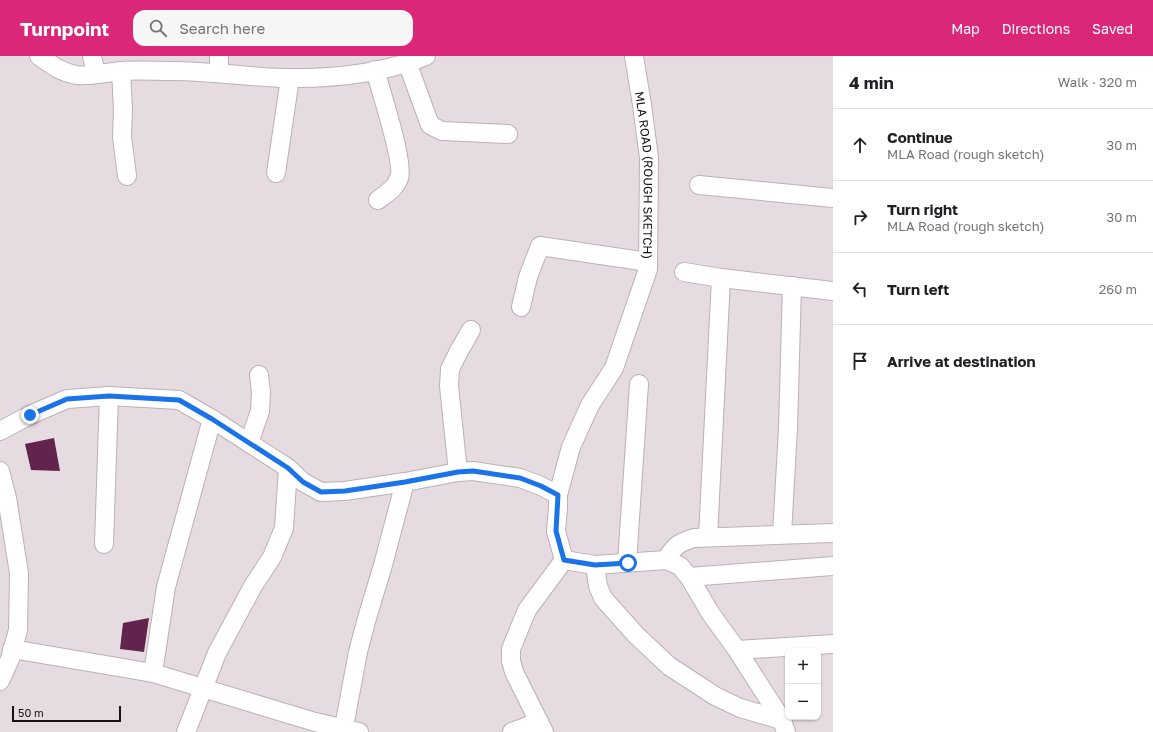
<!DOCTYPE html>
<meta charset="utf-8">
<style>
:root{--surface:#fff;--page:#f6f6f6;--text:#202124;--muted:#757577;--line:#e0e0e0;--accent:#db2777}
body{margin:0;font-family:"Golos Text",sans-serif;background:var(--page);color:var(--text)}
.controls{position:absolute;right:12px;bottom:12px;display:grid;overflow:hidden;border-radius:8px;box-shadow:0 1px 3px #0004}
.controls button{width:36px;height:36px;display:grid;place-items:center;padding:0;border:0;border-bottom:1px solid var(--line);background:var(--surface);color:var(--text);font:20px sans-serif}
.scale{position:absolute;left:12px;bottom:10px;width:109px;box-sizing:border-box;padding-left:4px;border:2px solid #171315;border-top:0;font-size:11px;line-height:14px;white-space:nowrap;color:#171315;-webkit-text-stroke:3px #e7dbe2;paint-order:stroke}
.stop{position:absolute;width:12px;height:12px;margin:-9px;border:3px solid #1a73e8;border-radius:50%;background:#fff}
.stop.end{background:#1a73e8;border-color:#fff;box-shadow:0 1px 4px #0008}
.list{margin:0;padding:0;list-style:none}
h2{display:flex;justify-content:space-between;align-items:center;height:52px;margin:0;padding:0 16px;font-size:17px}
h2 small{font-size:13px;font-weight:400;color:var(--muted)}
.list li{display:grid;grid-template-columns:26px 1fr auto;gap:12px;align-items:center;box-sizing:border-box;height:72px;padding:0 16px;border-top:1px solid var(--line)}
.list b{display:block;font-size:15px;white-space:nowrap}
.list p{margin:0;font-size:13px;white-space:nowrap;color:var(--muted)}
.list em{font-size:13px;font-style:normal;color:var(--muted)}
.icon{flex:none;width:22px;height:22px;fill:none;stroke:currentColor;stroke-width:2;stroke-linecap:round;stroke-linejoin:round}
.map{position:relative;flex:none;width:833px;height:676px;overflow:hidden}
header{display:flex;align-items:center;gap:24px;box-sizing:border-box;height:56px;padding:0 20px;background:var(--accent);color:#fff}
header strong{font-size:19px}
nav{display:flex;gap:22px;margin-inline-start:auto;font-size:14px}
.search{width:280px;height:36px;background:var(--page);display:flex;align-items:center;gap:10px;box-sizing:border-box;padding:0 14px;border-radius:12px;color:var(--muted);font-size:15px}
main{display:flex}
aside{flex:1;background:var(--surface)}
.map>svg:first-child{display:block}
.building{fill:#61254d}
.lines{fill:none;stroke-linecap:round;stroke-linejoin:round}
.minor-casing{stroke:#bcb0b7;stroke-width:20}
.minor{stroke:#fff;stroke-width:18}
.route{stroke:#1a73e8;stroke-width:5}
.labels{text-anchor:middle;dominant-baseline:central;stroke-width:4;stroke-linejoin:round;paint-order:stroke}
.street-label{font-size:12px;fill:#171315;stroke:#e7dbe2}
</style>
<header>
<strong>Turnpoint</strong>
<div class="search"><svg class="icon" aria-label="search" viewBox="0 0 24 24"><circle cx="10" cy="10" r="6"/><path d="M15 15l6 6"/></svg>Search here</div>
<nav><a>Map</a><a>Directions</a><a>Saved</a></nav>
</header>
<main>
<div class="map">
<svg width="833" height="676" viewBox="0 0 833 676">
<rect width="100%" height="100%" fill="#e7dbe2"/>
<g class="building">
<polygon points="54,382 60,415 31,414 25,388"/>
<polygon points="149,562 144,596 120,593 123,567"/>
</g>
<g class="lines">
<defs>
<g id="minor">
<path d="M39,0c13,9 21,16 37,19 12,2 33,-3 46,-4 17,-1 34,0 51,0 37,0 73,6 110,7 48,1 99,-4 143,-22"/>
<polyline points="92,0 96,18"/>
<path id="s1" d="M634,0l8,49 7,53 -1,111 -34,99 -24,37 -19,42 -13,48v12l-2,24 8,29 31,5 71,-5 14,6 9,11 22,37 26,36 45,70 4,12"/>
<polyline points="407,6 430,69 442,75 508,78"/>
<path d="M375,14c5,18 30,95 24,108 -4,11 -12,15 -21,22"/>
<polyline points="121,15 123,54 122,81 127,120"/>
<polyline points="219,17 219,0"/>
<polyline points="276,117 290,22"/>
<polyline points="699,129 833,142"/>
<polyline points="684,216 721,222 833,235"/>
<polyline points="521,251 528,221 540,190 648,206"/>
<polyline points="0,375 30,359 67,343 109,340 179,344 212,363 288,412 303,426 321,436 345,435 405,426 458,416 473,415 520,422 541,430 558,439"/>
<polyline points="249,387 260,355 261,336 259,319"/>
<polyline points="0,415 7,442 19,517 18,574 10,603 0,625"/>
<polyline points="458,416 449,330 450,313 459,295 471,274"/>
<polyline points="782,478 788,372 792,230"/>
<polyline points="708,481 721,222"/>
<polyline points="104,488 109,340"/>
<path d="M666,504c9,-15 12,-17 28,-22l139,-5"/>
<polyline points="627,507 639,328"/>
<polyline points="595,509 598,530 603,542 636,579 669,610 715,640 740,652 782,664"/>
<polyline points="689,521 833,510"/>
<polyline points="12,593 153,617 315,666 359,676"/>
<polyline points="737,594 833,588"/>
<polyline points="153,617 166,531 212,363"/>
<polyline points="186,676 217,597 253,530 272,501 284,472 288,412"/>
<polyline points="343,676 358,596 367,562 383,509 405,426"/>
<polyline points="512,676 539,666"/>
<polyline points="544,676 514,616 511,605 511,593 527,554 564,504"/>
</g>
</defs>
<use href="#minor" class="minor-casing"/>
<use href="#minor" class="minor"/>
</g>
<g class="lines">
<polyline class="route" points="30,359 67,343 109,340 179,344 212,363 288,412 303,426 321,436 345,435 405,426 458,416 473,415 520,422 541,430 558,439 556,475 564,504 595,509 628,507"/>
</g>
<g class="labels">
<g class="street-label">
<text stroke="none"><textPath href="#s1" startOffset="120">MLA ROAD (ROUGH SKETCH)</textPath></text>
</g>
</g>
</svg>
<div class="controls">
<button>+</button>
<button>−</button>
</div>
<div class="scale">50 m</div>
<div class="stop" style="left:628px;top:507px"></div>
<div class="stop end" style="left:30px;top:359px"></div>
</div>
<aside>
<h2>4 min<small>Walk · 320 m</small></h2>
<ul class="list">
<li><svg class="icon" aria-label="ahead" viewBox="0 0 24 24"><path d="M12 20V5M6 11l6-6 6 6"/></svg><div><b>Continue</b><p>MLA Road (rough sketch)</p></div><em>30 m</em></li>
<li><svg class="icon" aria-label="right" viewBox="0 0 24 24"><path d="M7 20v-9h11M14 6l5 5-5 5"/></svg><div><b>Turn right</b><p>MLA Road (rough sketch)</p></div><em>30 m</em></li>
<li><svg class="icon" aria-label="left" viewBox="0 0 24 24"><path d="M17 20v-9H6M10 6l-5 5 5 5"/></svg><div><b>Turn left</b></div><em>260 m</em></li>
<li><svg class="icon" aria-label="arrive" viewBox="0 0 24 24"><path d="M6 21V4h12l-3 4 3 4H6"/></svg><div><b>Arrive at destination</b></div></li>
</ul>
</aside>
</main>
